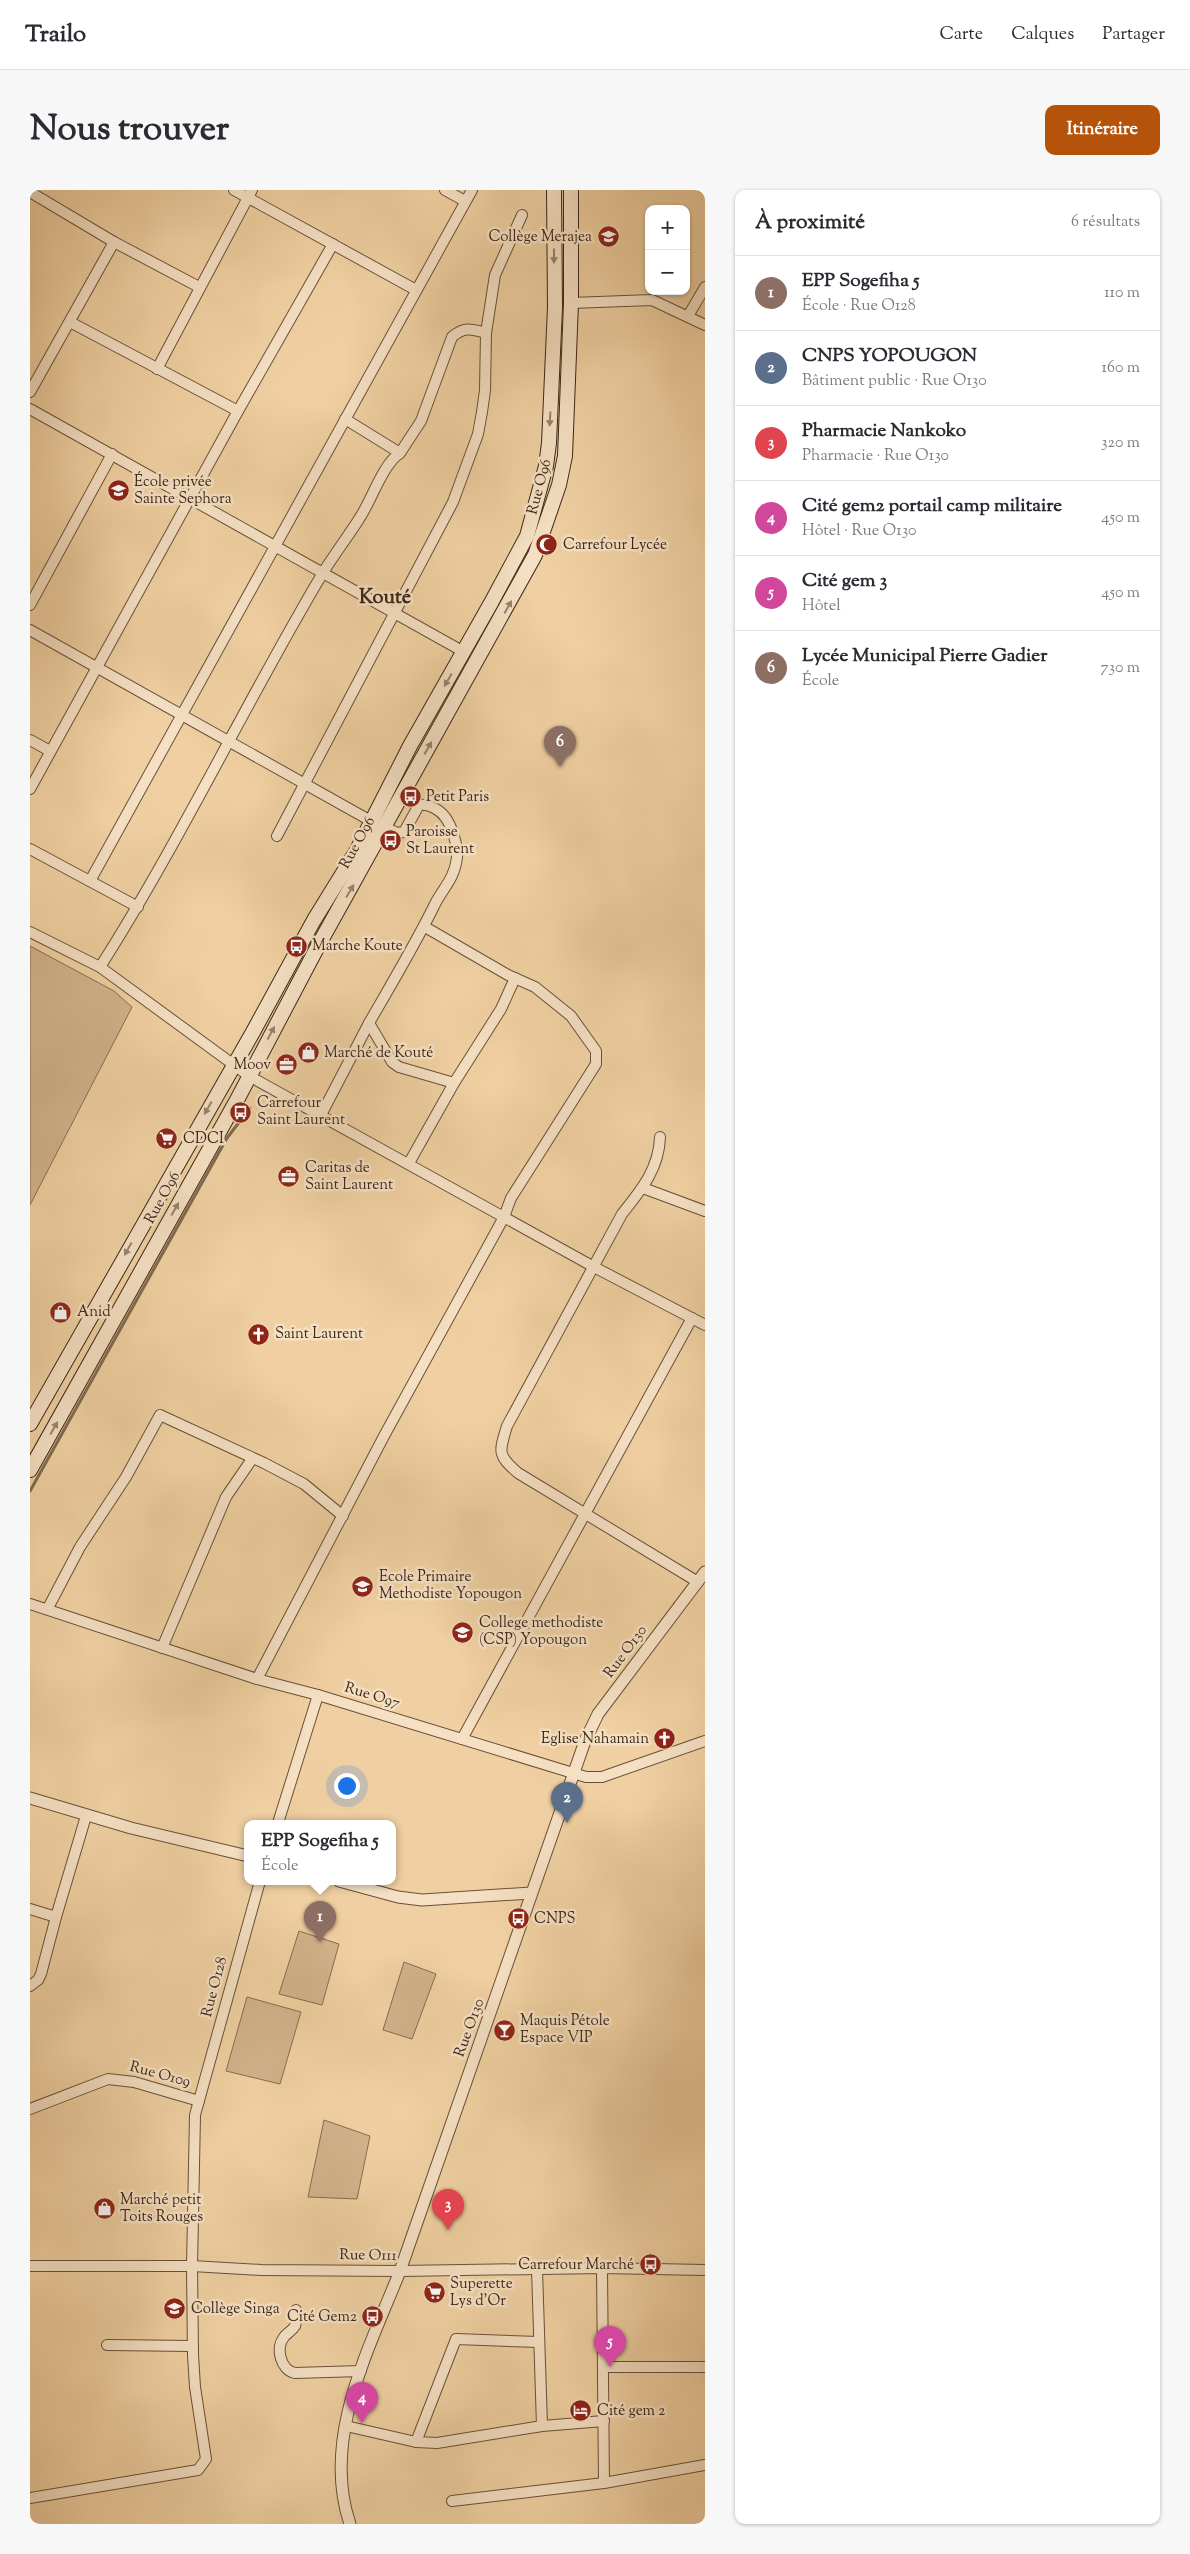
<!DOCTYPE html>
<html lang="fr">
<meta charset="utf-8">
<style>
:root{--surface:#fff;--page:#f7f7f7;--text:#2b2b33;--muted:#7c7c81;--line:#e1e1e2;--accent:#b45309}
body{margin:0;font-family:"Sorts Mill Goudy",serif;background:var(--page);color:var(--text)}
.controls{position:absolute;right:15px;top:15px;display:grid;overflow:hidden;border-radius:10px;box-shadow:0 1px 4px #0004}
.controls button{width:45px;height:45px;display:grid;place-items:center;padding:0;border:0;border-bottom:1px solid var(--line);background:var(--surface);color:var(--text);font:25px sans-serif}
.you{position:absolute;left:316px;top:1595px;width:18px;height:18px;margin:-12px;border:4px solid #fff;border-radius:50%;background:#1a73e8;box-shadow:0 0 0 8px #1a73e833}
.badge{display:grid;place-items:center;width:32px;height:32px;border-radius:50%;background:var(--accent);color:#fff;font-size:16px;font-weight:700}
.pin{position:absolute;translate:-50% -41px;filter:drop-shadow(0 1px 2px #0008)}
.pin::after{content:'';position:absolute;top:26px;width:18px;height:15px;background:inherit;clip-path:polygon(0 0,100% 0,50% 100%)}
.popup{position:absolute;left:214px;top:1630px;width:152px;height:65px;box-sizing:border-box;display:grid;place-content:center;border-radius:10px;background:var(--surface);filter:drop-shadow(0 1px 4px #0005);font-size:16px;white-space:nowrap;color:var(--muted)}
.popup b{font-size:19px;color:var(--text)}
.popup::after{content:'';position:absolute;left:50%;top:100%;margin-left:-10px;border:10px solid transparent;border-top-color:var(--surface)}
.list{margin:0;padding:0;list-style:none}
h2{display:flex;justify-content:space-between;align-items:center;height:65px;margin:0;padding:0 20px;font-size:21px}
h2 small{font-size:16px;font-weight:400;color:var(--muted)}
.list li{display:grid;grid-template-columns:32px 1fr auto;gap:15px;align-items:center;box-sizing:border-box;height:75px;padding:0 20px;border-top:1px solid var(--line)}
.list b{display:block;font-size:19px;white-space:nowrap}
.list p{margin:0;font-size:16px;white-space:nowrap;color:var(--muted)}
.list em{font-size:16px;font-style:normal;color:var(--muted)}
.map{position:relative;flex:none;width:675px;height:2334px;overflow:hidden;border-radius:10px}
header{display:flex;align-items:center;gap:30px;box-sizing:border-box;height:70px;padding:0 25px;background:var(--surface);border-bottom:1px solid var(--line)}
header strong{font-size:24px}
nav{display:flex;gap:28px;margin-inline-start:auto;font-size:18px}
.intro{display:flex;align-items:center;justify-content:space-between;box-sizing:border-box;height:120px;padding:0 30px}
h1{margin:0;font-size:35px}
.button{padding:12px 22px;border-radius:10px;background:var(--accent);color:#fff;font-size:18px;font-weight:700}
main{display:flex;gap:30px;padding:0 30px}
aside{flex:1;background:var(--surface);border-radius:10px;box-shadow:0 1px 4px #0004}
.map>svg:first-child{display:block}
.green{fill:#d1b38b;stroke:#866c52}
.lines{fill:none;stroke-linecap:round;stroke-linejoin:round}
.stream{stroke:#82694f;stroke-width:3}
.minor-casing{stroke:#68503a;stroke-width:12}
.tertiary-casing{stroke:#68503a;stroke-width:13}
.secondary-casing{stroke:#3b2618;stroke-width:16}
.minor{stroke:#f5e0c3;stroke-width:10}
.tertiary{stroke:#f5e0c3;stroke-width:11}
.secondary{stroke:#f5e0c3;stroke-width:14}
.oneway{fill:#98836e}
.labels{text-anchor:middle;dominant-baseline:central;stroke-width:5;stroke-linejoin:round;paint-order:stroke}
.poi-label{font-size:15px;fill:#3b2618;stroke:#f5e0c3;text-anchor:start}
.street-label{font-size:15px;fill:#3b2618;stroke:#f5e0c3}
.district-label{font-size:20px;font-weight:bold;fill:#3b2618;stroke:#f5e0c3}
</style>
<header>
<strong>Trailo</strong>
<nav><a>Carte</a><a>Calques</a><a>Partager</a></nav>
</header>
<div class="intro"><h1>Nous trouver</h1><a class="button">Itinéraire</a></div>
<main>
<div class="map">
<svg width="675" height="2334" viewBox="0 0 675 2334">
<rect width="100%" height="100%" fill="#f0d0a2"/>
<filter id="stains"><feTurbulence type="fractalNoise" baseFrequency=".004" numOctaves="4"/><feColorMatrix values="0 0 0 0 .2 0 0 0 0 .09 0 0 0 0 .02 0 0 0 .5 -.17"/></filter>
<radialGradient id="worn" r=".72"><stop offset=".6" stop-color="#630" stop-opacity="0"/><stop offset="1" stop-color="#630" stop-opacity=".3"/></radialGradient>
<g class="green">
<polygon points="0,756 84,801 102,817 0,1015"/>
<polygon points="269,1741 309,1754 292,1815 249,1804"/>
<polygon points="374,1772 406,1784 382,1849 353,1840"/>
<polygon points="217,1807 271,1822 250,1894 196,1881"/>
<polygon points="294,1930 340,1946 327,2009 278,2007"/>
</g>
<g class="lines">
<polyline class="stream" points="0,1301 197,948 220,918"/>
<defs>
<g id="minor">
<polyline points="204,0 386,100"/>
<polyline points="415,0 435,11"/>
<polyline points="0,2 84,52 0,202"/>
<polyline points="84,52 169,97"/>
<polyline points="541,113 622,110 675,135"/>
<polyline points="658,126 675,97"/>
<polyline points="40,132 208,221"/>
<polyline points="456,143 465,85 492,25"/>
<polyline points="127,179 222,0"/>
<polyline points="0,219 434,462"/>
<polyline points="0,415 82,264"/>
<polyline points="0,440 341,631"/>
<polyline points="0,550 20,561"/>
<polyline points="0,599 208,221 303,54"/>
<path d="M355,637l12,6 7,-1 15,-27c9,-2 21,5 26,12 7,9 13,29 12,40 -2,20 -12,29 -21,45 -20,41 -44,81 -67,121l23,39 7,5 55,16"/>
<path d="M247,646l176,-334 25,-68 4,-22 3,-22 1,-57c-14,-4 -22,-7 -34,4l-31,84 -21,32 -55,-34"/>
<polyline points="0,659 108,717"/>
<polyline points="60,691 442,0"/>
<polyline points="0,742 70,777 219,886 564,1077 675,1135"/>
<path d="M70,777c81,-127 145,-263 221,-391 12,-20 26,-38 38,-57 13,-19 23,-54 41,-66"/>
<polyline points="291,925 339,833"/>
<path d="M630,947c-1,32 -19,53 -38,77l-115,212c-8,26 -10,29 11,47l180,109"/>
<polyline points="379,973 424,893 471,819 485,788"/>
<polyline points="613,998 675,1021"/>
<polyline points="0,1414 227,1489 288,1505 556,1587 572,1587 675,1551"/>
<polyline points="18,1418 50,1357 96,1287 130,1225 234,1273 274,1294 313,1326"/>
<polyline points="132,1458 196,1307 222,1269"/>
<polyline points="227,1489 354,1246 474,1027 481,1008 566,874 566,861 541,826 505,797 478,785 395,737"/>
<polyline points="432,1549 662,1128"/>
<polyline points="248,1633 288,1505"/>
<polyline points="0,1719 26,1727 56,1626"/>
<polyline points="0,1796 8,1790 11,1784 26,1727"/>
<polyline points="0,1919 78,1889 104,1892 169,1911"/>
<polyline points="0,2076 162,2076 231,2080 370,2081 572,2078 675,2080"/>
<polyline points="572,2078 574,2293"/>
<polyline points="507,2079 512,2236"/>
<path d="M266,2120c0,5 1,11 -1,16 -3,5 -8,7 -11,11 -9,12 -3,33 11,36l66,-2"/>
<polyline points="77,2155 163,2156"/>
<polyline points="574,2177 675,2177"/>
<polyline points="316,2236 386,2252 407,2253 512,2236 574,2231"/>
<polyline points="386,2252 426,2149 509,2152"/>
<polyline points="0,2308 168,2280 176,2269 165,2197 163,2165 162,2076 165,1925 230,1691"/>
<polyline points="422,2311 574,2293 675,2275"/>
</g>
<g id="tertiary">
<polyline points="0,1608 101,1638 218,1666"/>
<polyline points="309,1691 368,1707 392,1710 501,1703"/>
<path d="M320,2334c-29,-85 19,-175 50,-253l185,-530 13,-27 107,-142"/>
</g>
<g id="secondary">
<polyline points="0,1234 223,842 284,730 326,662 380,556 461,413 497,346 516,276 519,253 525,117 524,0"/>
<polyline points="0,1280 207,910 288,756 505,365 529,295 535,266 541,113 541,0"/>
</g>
</defs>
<use href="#minor" class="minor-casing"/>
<use href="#tertiary" class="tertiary-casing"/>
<use href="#secondary" class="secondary-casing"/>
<use href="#minor" class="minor"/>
<use href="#tertiary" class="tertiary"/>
<use href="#secondary" class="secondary"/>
</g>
<defs><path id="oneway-solid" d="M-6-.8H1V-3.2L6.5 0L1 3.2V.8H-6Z" transform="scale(1.25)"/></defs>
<g class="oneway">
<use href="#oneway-solid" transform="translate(524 66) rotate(90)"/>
<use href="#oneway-solid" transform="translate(520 229) rotate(93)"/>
<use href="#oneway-solid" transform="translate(478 417) rotate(-61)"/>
<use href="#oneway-solid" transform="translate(418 490) rotate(120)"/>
<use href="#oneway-solid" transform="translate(398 558) rotate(-61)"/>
<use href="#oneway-solid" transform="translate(320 701) rotate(-59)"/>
<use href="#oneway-solid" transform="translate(241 843) rotate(-62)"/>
<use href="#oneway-solid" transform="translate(178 918) rotate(120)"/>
<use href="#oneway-solid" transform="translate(145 1019) rotate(-61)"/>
<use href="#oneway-solid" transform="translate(98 1059) rotate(119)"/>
<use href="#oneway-solid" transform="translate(24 1238) rotate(-61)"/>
</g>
<defs>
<symbol id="school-disc" viewBox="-11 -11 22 22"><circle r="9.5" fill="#8f2418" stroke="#f5e0c3"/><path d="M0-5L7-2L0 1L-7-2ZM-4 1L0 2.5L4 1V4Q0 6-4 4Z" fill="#fff"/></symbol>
<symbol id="mosque-disc" viewBox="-11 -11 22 22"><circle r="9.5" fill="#8f2418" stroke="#f5e0c3"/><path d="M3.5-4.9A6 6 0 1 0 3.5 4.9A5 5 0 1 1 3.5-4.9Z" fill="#fff"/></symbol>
<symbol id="bus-disc" viewBox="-11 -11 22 22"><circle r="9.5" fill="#8f2418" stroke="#f5e0c3"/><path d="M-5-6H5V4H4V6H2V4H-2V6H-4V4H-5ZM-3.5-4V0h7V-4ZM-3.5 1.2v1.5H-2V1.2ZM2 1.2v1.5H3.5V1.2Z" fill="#fff"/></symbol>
<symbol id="shop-disc" viewBox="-11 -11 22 22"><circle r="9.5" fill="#8f2418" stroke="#f5e0c3"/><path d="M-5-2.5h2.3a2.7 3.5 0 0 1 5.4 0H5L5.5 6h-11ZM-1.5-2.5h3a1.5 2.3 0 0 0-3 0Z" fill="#fff"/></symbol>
<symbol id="office-disc" viewBox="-11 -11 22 22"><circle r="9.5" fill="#8f2418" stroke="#f5e0c3"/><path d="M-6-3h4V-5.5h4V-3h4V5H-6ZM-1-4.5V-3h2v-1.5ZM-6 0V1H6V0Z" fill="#fff"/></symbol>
<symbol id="supermarket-disc" viewBox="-11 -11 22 22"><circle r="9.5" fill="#8f2418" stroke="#f5e0c3"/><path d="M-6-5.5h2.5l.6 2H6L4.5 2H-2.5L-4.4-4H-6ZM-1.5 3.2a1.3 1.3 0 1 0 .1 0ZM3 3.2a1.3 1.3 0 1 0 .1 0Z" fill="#fff"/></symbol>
<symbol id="church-disc" viewBox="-11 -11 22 22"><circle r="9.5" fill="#8f2418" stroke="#f5e0c3"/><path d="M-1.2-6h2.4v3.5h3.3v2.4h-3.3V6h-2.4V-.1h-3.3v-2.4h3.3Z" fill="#fff"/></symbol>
<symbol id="bar-disc" viewBox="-11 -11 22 22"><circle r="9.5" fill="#8f2418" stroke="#f5e0c3"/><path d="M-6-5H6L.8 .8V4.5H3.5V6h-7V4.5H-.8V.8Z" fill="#fff"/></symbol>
<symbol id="hotel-disc" viewBox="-11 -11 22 22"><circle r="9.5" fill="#8f2418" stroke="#f5e0c3"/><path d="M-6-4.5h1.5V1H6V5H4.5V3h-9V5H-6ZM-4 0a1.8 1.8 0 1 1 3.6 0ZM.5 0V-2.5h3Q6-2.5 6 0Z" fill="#fff"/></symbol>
</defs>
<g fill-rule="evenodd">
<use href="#school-disc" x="566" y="34" width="25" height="25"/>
<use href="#school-disc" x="76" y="288" width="25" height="25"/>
<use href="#mosque-disc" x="504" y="342" width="25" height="25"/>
<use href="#bus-disc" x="368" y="594" width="25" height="25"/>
<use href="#bus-disc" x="348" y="638" width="25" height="25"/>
<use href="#bus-disc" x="254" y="744" width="25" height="25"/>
<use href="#shop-disc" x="266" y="850" width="25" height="25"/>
<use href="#office-disc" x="244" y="862" width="25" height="25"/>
<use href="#bus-disc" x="198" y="910" width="25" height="25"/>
<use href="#supermarket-disc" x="124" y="936" width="25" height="25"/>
<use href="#office-disc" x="246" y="974" width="25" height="25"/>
<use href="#shop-disc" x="18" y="1110" width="25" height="25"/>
<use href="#church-disc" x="216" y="1132" width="25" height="25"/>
<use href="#school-disc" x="320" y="1384" width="25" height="25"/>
<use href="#school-disc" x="420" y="1430" width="25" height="25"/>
<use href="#church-disc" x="622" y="1536" width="25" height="25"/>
<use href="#bus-disc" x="476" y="1716" width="25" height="25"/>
<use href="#bar-disc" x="462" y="1828" width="25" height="25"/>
<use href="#shop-disc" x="62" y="2006" width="25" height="25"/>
<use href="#bus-disc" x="608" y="2062" width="25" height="25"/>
<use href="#supermarket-disc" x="392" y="2090" width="25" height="25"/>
<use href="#school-disc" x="132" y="2106" width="25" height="25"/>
<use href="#bus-disc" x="330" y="2114" width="25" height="25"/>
<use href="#hotel-disc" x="538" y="2208" width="25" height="25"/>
</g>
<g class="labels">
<g class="poi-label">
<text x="562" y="47" text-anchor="end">Collège Merajea</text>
<text x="104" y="292">École privée<tspan x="104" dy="17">Sainte Sephora</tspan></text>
<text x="533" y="355">Carrefour Lycée</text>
<text x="396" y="607">Petit Paris</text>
<text x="376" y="642">Paroisse<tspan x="376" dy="17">St Laurent</tspan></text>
<text x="282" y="756">Marche Koute</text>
<text x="294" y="863">Marché de Kouté</text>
<text x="241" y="875" text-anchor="end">Moov</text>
<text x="227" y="913">Carrefour<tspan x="227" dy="17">Saint Laurent</tspan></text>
<text x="153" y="949">CDCI</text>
<text x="275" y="978">Caritas de<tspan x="275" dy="17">Saint Laurent</tspan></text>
<text x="47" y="1122">Anid</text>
<text x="245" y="1144">Saint Laurent</text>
<text x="349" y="1387">Ecole Primaire<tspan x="349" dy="17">Methodiste Yopougon</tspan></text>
<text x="449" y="1433">College methodiste<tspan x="449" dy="17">(CSP) Yopougon</tspan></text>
<text x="619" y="1549" text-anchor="end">Eglise Nahamain</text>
<text x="504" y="1729">CNPS</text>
<text x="490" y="1831">Maquis Pétole<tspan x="490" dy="17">Espace VIP</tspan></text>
<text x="90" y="2010">Marché petit<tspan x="90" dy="17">Toits Rouges</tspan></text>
<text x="604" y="2075" text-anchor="end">Carrefour Marché</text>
<text x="420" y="2094">Superette<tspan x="420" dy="17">Lys d'Or</tspan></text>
<text x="161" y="2119">Collège Singa</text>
<text x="327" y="2127" text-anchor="end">Cité Gem2</text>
<text x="567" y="2221">Cité gem 2</text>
</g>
<g class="street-label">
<text transform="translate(510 297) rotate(-75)">Rue O96</text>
<text transform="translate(328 653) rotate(-61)">Rue O96</text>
<text transform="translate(133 1008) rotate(-61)">Rue O96</text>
<text transform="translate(596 1462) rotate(-53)">Rue O130</text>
<text transform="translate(342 1506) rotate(17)">Rue O97</text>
<text transform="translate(185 1797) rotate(-75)">Rue O128</text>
<text transform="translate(440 1838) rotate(-70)">Rue O130</text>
<text transform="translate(130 1885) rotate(15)">Rue O109</text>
<text transform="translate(338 2066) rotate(1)">Rue O111</text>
</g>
<g class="district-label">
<text x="355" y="408">Kouté</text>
</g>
</g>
<rect width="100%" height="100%" filter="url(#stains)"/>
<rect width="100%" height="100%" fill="url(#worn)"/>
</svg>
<div class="controls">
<button>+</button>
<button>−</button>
</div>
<div class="you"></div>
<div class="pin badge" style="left:290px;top:1752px;background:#8d6e63">1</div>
<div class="popup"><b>EPP Sogefiha 5</b>École</div>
<div class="pin badge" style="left:537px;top:1633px;background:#5c6f8a">2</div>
<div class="pin badge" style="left:418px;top:2040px;background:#e0444e">3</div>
<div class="pin badge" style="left:332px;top:2233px;background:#d1479c">4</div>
<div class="pin badge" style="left:580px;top:2177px;background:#d1479c">5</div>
<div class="pin badge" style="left:530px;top:577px;background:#8d6e63">6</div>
</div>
<aside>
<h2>À proximité<small>6 résultats</small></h2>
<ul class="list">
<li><span class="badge" style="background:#8d6e63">1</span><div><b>EPP Sogefiha 5</b><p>École · Rue O128</p></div><em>110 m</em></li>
<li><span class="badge" style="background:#5c6f8a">2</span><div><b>CNPS YOPOUGON</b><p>Bâtiment public · Rue O130</p></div><em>160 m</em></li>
<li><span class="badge" style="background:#e0444e">3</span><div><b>Pharmacie Nankoko</b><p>Pharmacie · Rue O130</p></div><em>320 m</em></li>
<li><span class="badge" style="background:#d1479c">4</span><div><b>Cité gem2 portail camp militaire</b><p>Hôtel · Rue O130</p></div><em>450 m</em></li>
<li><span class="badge" style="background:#d1479c">5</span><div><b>Cité gem 3</b><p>Hôtel</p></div><em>450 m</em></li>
<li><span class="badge" style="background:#8d6e63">6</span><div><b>Lycée Municipal Pierre Gadier</b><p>École</p></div><em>730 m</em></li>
</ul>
</aside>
</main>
